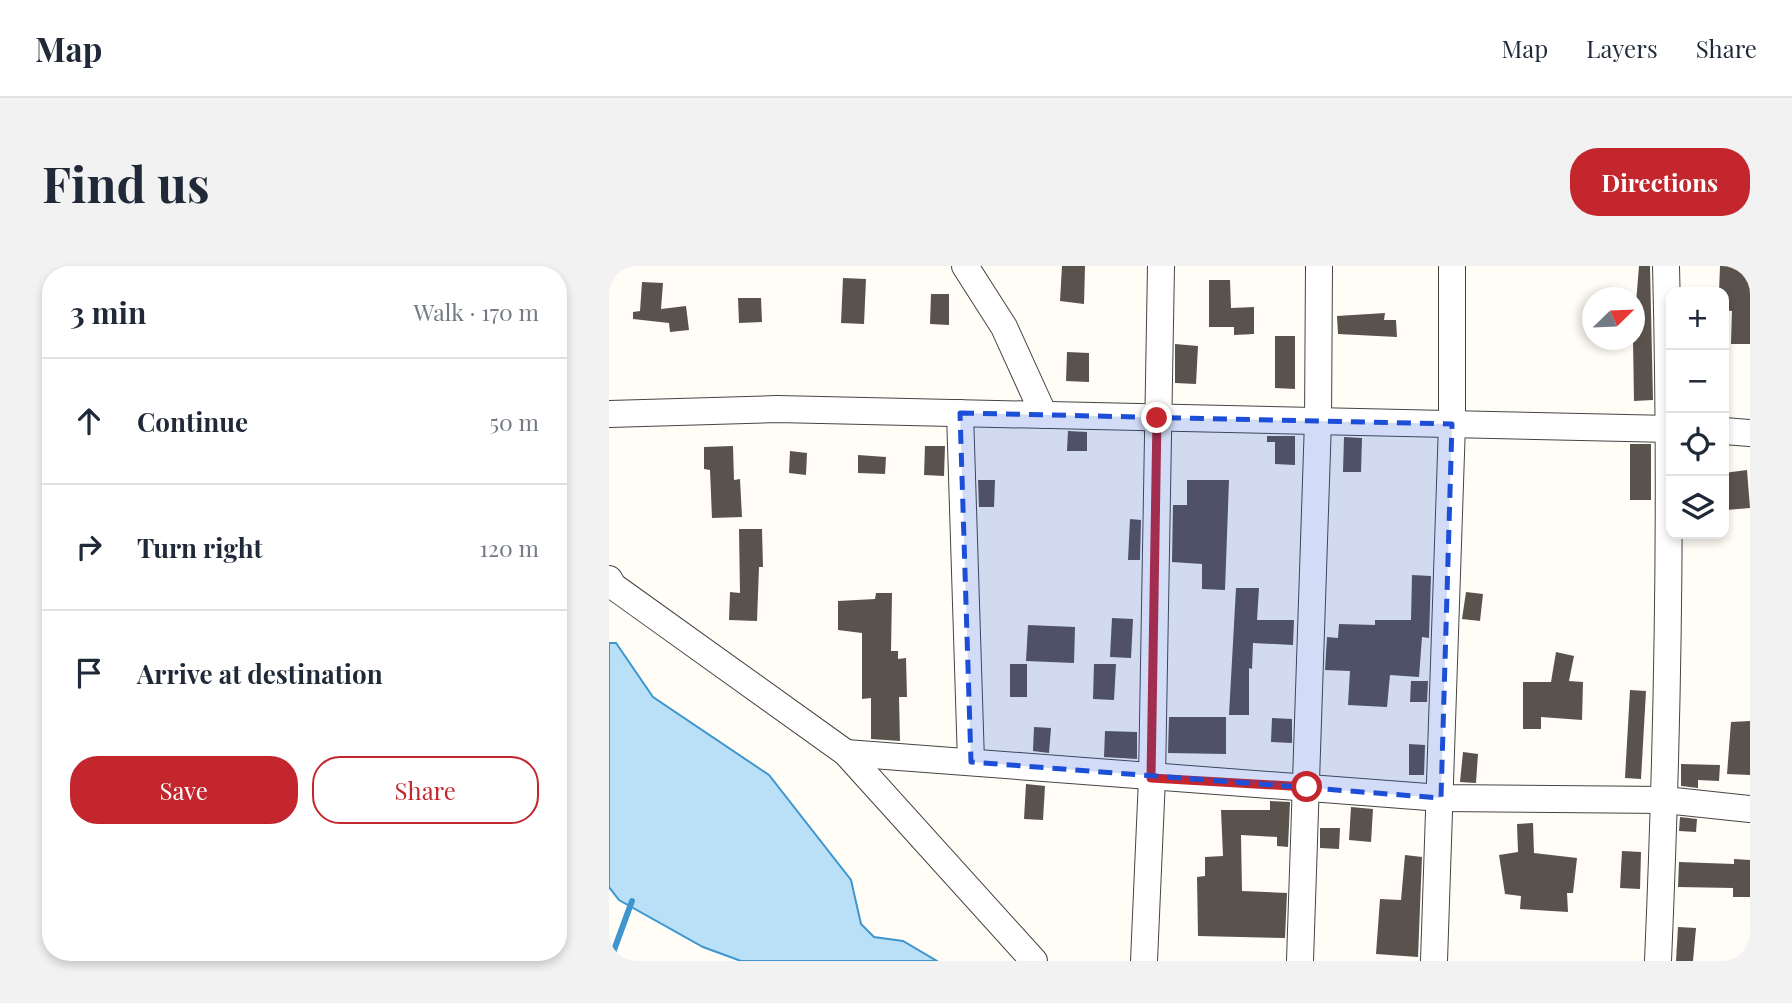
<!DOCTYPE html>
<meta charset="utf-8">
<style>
:root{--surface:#fff;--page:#f2f2f3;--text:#1f2937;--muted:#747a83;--line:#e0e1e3;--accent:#c4262e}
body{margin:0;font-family:"Playfair Display",serif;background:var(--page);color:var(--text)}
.controls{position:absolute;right:21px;top:21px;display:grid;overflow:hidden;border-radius:14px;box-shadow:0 4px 10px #0003}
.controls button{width:63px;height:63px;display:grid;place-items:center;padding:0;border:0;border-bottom:2px solid var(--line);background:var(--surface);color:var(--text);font:35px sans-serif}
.compass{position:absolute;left:973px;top:21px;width:63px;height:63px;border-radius:50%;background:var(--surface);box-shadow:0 4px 10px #0003;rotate:67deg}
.stop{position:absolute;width:21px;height:21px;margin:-16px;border:5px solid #c4262e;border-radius:50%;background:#fff}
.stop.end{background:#c4262e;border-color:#fff;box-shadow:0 2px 7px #0008}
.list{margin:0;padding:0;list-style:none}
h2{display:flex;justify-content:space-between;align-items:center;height:91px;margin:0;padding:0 28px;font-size:30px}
h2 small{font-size:23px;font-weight:400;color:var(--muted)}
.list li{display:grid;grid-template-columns:46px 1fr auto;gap:21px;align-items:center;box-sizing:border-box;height:126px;padding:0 28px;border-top:2px solid var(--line)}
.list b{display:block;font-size:26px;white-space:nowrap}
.list em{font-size:23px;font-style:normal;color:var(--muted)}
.actions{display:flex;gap:14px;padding:21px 28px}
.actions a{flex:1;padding:16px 0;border:2px solid var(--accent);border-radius:28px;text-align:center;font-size:24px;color:var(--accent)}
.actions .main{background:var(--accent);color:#fff}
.icon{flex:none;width:38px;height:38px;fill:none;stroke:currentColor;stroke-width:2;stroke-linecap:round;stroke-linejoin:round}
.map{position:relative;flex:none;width:1141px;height:695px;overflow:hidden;border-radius:28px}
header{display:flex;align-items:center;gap:42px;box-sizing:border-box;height:98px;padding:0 35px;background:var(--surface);border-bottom:2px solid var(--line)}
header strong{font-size:33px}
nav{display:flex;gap:38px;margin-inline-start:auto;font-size:24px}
.intro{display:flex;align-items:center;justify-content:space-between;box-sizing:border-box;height:168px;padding:0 42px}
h1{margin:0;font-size:49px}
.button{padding:18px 32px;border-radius:28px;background:var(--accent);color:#fff;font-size:24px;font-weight:700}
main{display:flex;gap:42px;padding:0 42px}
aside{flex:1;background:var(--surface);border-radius:28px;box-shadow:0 4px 10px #0003}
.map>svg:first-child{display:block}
.water{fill:#b9e0f7;stroke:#3f96cf;stroke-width:2}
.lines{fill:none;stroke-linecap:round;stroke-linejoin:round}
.stream{stroke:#3f96cf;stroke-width:6}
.building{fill:#5a524d}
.minor-casing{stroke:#444;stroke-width:28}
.minor{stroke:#fff;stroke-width:26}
.route{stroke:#c4262e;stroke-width:9}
.marked{fill:#1d4ed8;fill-opacity:0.2;stroke:#1d4ed8;stroke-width:5;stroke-dasharray:14 9;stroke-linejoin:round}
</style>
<header>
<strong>Map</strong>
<nav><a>Map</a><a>Layers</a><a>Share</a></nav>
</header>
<div class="intro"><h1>Find us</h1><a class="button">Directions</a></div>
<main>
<aside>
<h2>3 min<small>Walk · 170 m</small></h2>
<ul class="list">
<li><svg class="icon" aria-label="ahead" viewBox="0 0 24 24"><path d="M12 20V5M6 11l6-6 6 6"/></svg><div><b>Continue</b></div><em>50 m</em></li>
<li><svg class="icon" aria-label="right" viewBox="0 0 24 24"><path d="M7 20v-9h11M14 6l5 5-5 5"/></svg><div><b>Turn right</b></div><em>120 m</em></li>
<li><svg class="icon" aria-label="arrive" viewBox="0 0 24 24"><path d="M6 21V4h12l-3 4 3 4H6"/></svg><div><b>Arrive at destination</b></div></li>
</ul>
<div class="actions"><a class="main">Save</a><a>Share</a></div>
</aside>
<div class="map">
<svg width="1141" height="695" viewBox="0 0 1141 695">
<rect width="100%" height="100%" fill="#fffdf5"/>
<polygon class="water" points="0,377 7,377 44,431 160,509 242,614 252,658 265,671 294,675 328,695 132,695 94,681 10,634 0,621"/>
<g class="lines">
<polyline class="stream" points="1,695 23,635"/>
</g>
<g class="building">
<polygon points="453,0 476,0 475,38 451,35"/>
<polygon points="1030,0 1041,0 1044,134 1025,135 1024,74"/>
<polygon points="1111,0 1141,0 1141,78 1122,78 1123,45 1115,44 1115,26 1110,26"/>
<polygon points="234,12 257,13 255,58 232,57"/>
<polygon points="600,14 621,14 622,42 645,41 645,68 625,69 625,61 600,61"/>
<polygon points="33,16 54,17 52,43 77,40 80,64 61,66 60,57 24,53 24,46 31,45"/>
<polygon points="322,28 340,28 340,59 321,58"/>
<polygon points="129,32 152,32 153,56 130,57"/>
<polygon points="776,47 775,54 787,54 788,71 729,68 728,50"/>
<polygon points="666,70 686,70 686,123 666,122"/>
<polygon points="566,78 589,80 587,118 566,117"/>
<polygon points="458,86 480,87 480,116 457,115"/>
<polygon points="459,165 478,166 478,185 458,185"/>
<polygon points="658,170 686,170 686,199 666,198 666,176 658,176"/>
<polygon points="735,171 753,172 752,206 734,206"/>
<rect x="1021" y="178" width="21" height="56"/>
<polygon points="124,180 125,214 131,213 133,251 103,252 101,204 95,203 95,181"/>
<polygon points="316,180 336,180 335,210 315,209"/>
<polygon points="181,185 198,187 197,209 180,207"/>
<polygon points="249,189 277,191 276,208 249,207"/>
<polygon points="1138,204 1141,242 1117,244 1115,207"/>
<polygon points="369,214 386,214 385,241 370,241"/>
<polygon points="578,214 620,214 616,324 593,323 593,298 563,296 564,239 578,239"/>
<polygon points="521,253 532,254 531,294 519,294"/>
<polygon points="130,263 153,263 154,301 150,301 148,355 120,354 121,326 131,327"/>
<polygon points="803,309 822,310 820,372 813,371 810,411 781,409 778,441 739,439 741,405 716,404 718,371 729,372 730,358 766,359 766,354 802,354"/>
<polygon points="627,322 650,322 648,354 685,354 684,379 644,377 643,403 640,402 640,449 620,449"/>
<polygon points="857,326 874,328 871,355 853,353"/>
<polygon points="267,327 283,327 282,385 289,385 289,393 297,392 298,431 290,431 291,475 262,473 262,432 253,433 253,367 229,364 229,335 266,333"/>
<polygon points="503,352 524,353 522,392 501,391"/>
<polygon points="419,359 466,361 465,397 417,395"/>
<polygon points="947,386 965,390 960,415 974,416 973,454 932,451 932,463 914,463 914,416 942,416"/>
<rect x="401" y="398" width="17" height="33"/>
<polygon points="485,398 507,398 505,434 484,433"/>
<polygon points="802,415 819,415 818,436 801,436"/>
<polygon points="1021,424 1037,425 1032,513 1016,512"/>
<polygon points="560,451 617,451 617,488 559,487"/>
<polygon points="663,452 683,453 683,477 662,476"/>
<polygon points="1141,455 1141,509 1118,508 1122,456"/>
<polygon points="425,461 442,462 440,487 424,485"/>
<polygon points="496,465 528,466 528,493 495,491"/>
<polygon points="800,478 816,479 815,509 800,509"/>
<polygon points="854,486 869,488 867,517 851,516"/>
<polygon points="1072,498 1111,499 1110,515 1089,514 1089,522 1072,520"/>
<polygon points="417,518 436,520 434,554 415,553"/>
<polygon points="661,535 681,536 679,581 668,580 668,571 632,569 633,625 678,627 676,672 589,670 588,611 596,610 596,591 614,590 612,544 661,544"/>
<polygon points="742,541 764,543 762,576 740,574"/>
<polygon points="1071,551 1088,553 1087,566 1070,565"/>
<polygon points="924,557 925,587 968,592 964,627 958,627 959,646 911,643 912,630 896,628 890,589 909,586 908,558"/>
<polygon points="711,562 731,562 730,583 711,582"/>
<polygon points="1013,585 1032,586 1031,623 1011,622"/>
<polygon points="796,589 813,591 809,691 767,688 771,633 792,634"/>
<polygon points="1125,593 1141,594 1141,631 1124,631 1124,622 1069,621 1070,596 1125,598"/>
<polygon points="1069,661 1087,662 1084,695 1067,695"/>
</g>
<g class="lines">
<defs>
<g id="minor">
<polyline points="356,0 395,61 435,149"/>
<polyline points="351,147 362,496"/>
<polyline points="0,148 168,143 1062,163"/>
<polyline points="1115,165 1141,167"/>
<polyline points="0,313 4,320 237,487 425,695"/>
<polyline points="237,487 832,532 1056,534 1141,543"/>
<polyline points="535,695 543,512 552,0"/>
<polyline points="691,695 709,155 710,0"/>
<polyline points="825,695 843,158 843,0"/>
<path d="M1049,695c10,-232 14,-463 8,-695"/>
</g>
</defs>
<use href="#minor" class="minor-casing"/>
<use href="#minor" class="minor"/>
</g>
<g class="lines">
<polyline class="route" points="548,152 542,512 698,521"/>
</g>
<path class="marked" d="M351,147l492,11 -11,374 -470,-36z"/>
</svg>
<div class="controls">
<button>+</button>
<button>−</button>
<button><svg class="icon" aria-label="locate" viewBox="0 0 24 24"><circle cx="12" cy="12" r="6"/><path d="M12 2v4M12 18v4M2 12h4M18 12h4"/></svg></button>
<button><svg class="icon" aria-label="layers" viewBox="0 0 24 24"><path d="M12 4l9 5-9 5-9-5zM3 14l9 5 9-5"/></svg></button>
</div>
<svg class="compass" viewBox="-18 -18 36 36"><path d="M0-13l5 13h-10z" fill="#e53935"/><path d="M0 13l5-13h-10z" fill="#747a83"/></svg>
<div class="stop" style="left:698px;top:521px"></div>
<div class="stop end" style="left:548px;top:152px"></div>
</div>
</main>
